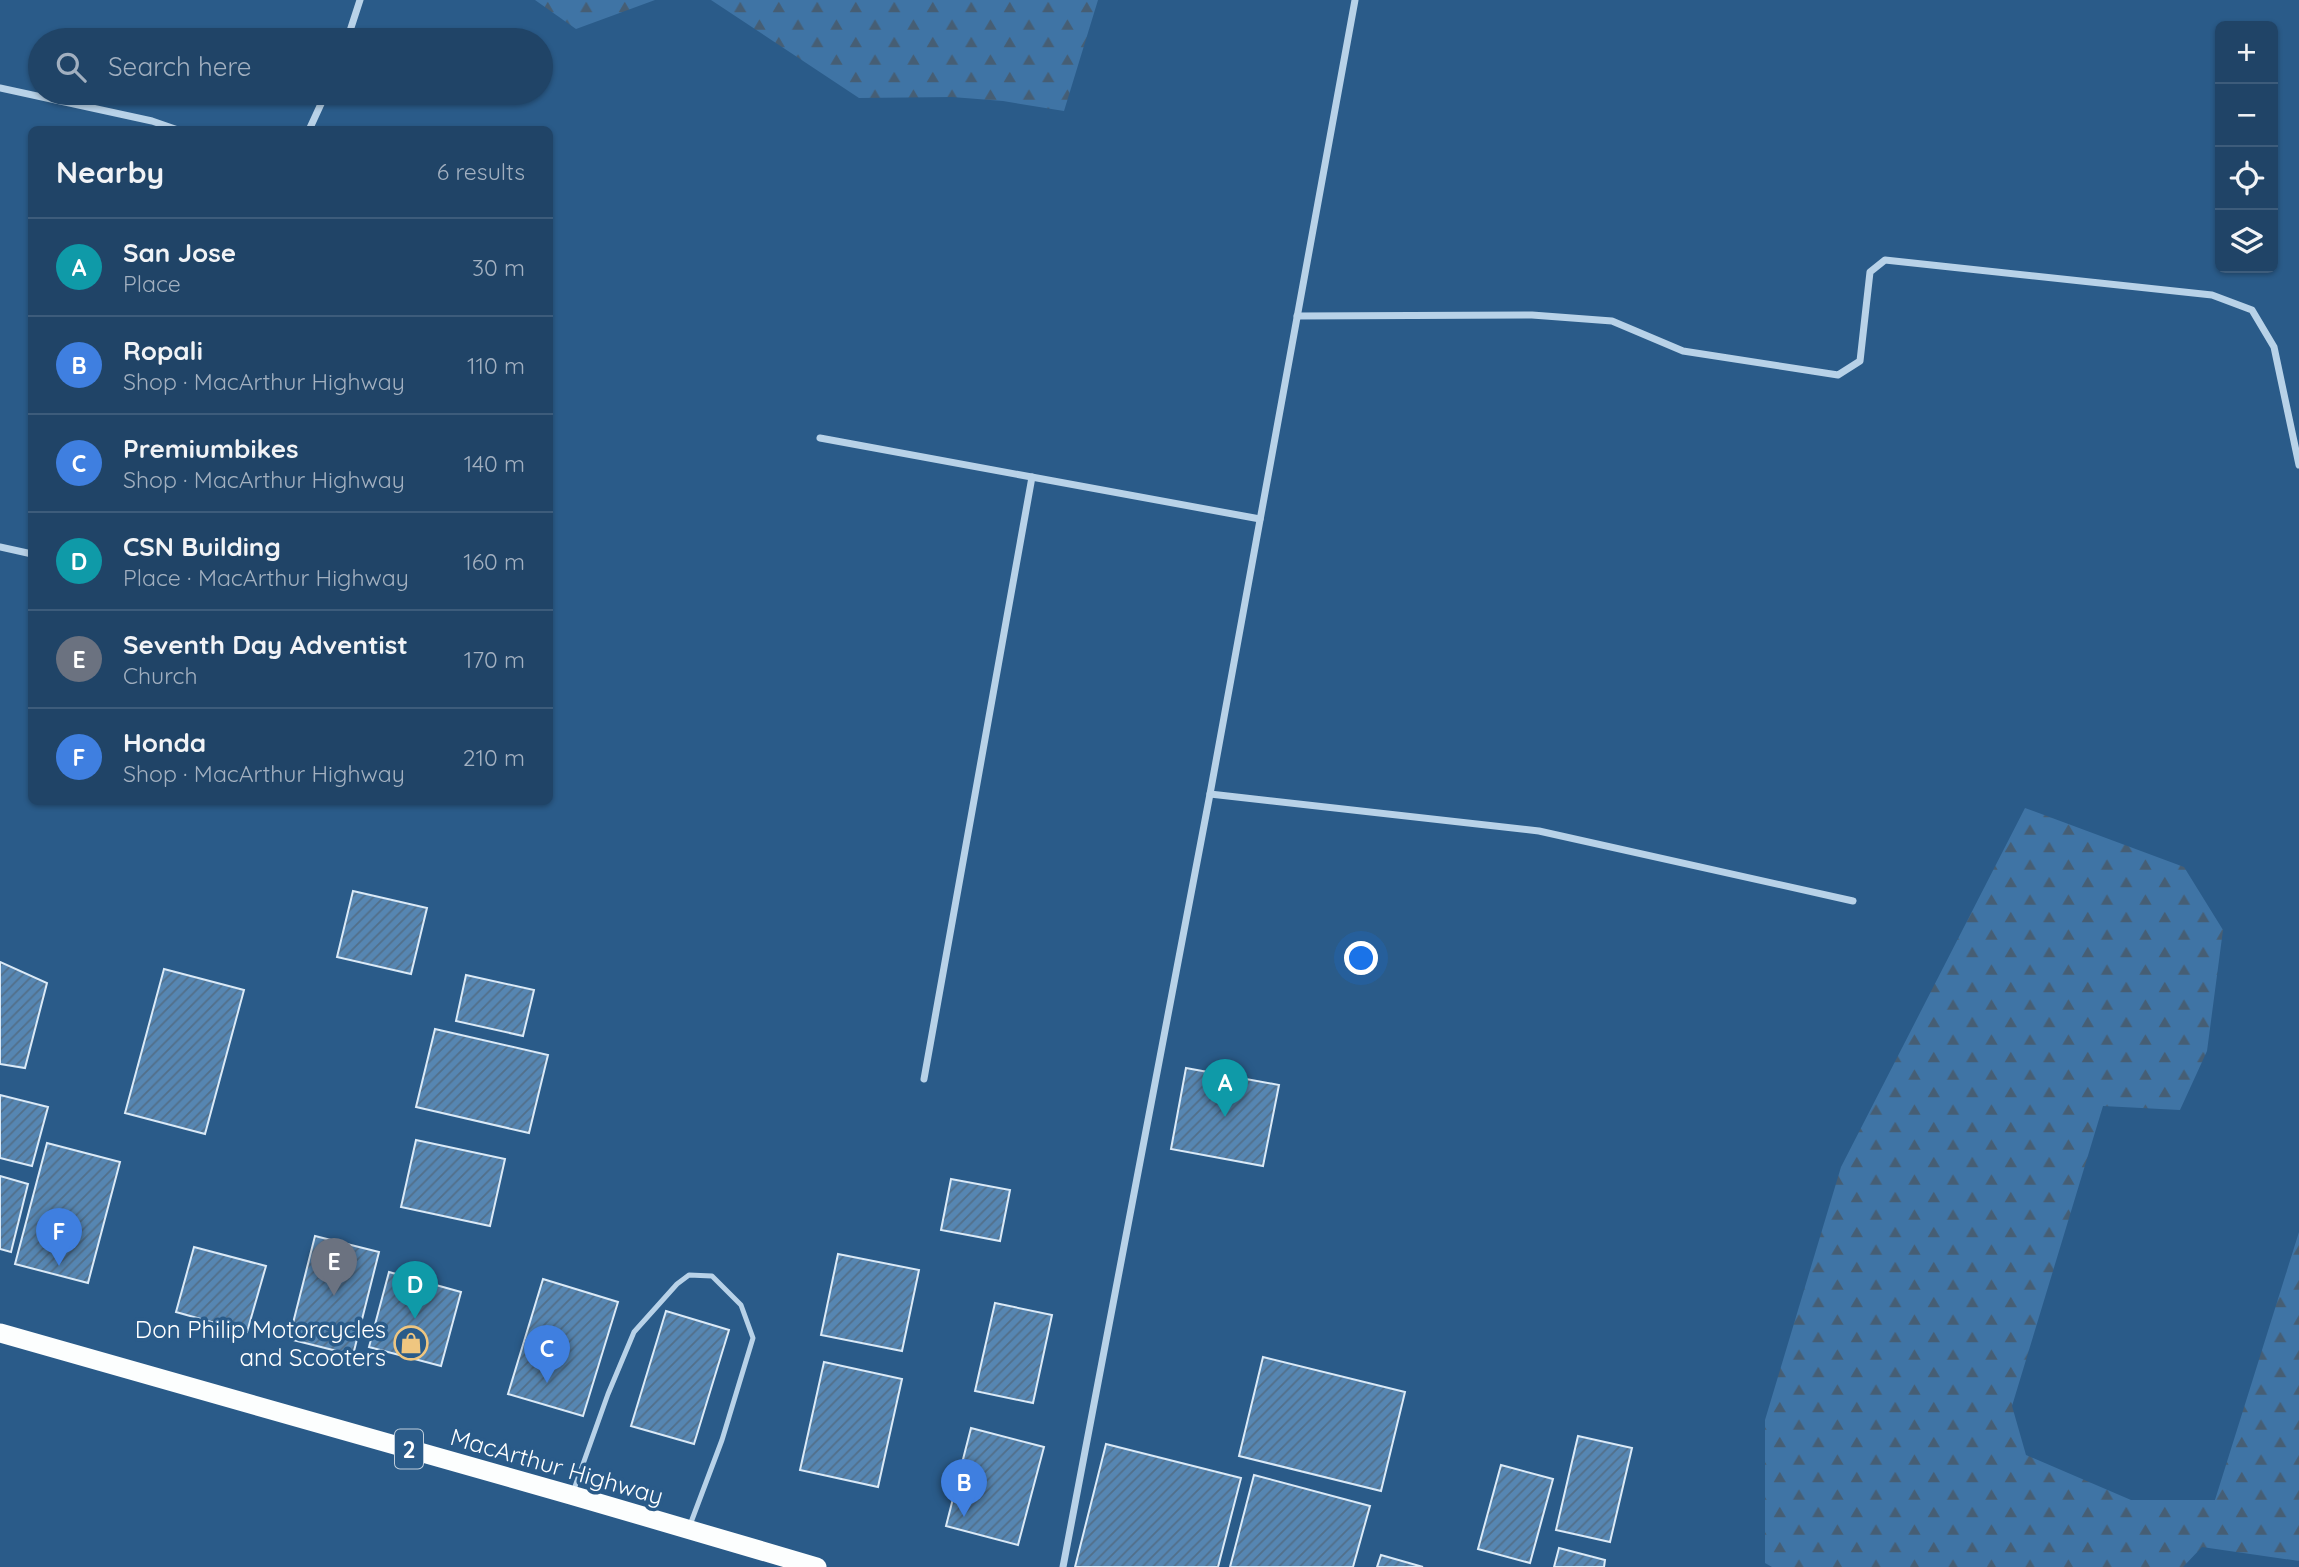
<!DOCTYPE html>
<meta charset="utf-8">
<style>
:root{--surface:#204467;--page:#2d4e70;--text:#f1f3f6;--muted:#a2b0c0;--line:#3d5c7b;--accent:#efc680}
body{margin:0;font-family:Quicksand,sans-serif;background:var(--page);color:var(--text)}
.controls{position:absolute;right:21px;top:21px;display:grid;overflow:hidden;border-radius:10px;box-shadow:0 2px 5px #0004}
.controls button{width:63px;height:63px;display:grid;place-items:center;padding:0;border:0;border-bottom:2px solid var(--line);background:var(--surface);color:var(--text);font:35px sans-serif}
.you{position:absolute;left:1362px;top:959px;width:24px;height:24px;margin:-18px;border:5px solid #fff;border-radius:50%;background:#1a73e8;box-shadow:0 0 0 10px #1a73e833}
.badge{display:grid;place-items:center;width:46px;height:46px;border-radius:50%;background:var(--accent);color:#fff;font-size:23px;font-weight:700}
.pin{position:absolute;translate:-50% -58px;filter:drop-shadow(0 2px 4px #0008)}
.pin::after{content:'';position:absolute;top:37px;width:24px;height:21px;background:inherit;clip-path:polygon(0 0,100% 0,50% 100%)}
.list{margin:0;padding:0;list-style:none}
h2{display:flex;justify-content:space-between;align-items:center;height:91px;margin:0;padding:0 28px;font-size:30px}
h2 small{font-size:23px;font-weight:400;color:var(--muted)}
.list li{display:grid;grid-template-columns:46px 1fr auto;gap:21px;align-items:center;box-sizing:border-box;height:98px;padding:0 28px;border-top:2px solid var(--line)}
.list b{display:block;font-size:26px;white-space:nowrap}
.list p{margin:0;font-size:23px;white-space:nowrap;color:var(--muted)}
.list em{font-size:23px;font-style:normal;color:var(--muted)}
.icon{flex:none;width:38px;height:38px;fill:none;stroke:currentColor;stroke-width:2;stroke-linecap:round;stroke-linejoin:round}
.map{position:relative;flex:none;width:2299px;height:1567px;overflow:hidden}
.search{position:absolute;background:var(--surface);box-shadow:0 2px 5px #0004;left:28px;top:28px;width:525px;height:77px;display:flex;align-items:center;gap:18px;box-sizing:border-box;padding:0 24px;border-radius:38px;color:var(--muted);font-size:26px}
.panel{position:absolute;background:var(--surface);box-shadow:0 2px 5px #0004;left:28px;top:126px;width:525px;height:679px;border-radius:10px}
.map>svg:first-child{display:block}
.forest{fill:url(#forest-firs)}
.building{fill:url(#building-hatch);stroke:#dbeaf7;stroke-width:2}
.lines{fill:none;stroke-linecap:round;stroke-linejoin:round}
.service{stroke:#b8d2e8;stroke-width:5}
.minor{stroke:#b8d2e8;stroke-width:7}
.trunk{stroke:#fcfefe;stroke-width:19}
.labels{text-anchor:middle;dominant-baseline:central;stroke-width:7;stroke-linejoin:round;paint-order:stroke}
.shield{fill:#2a5b89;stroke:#bfcedc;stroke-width:2}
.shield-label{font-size:23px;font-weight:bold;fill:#fff}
.poi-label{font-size:24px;fill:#fff;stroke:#2a5b89;text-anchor:end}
.street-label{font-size:24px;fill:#fff;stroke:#2a5b89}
</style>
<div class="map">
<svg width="2299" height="1567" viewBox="0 0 2299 1567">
<defs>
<pattern id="forest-firs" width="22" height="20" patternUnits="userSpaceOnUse" patternTransform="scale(1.75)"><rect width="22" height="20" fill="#3f74a5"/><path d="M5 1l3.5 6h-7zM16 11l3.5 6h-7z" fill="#465e74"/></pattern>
<pattern id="building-hatch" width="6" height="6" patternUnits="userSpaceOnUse" patternTransform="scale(1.75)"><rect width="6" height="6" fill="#5686b2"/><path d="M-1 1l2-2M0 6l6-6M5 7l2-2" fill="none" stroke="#526f89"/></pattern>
</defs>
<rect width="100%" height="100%" fill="#2a5b89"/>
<g class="forest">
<polygon points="535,0 655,0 576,29"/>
<polygon points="711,0 1098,0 1064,111 1003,101 952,97 859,98"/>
<polygon points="2025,808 2184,867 2223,930 2207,1051 2180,1110 2103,1106 2012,1406 2026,1455 2131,1500 2215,1500 2299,1232 2299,1561 2202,1547 2183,1567 1772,1567 1765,1563 1765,1420 1841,1167"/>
</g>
<g class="building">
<polygon points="353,891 427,908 411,974 337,957"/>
<polygon points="0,962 47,983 25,1068 0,1064"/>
<polygon points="164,969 244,990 205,1134 125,1113"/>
<polygon points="466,975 534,990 523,1036 456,1021"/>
<polygon points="435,1029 548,1055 529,1133 416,1107"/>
<polygon points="1186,1068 1279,1085 1263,1166 1171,1149"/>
<polygon points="0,1095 48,1107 32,1166 0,1158"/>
<polygon points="416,1140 505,1159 490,1226 401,1207"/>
<polygon points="47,1143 120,1162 88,1283 15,1264"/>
<polygon points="0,1176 28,1184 11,1252 0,1249"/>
<polygon points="951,1179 1010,1190 1000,1241 941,1230"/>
<polygon points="315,1236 379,1252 353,1355 289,1339"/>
<polygon points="194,1247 266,1266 247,1332 176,1312"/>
<polygon points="838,1254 919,1270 902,1351 821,1335"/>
<polygon points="389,1272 461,1292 441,1366 369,1347"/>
<polygon points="543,1279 618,1302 583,1416 508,1394"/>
<polygon points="995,1303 1052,1315 1033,1403 975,1391"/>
<polygon points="666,1311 729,1330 694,1444 631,1426"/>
<polygon points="1263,1357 1405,1392 1381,1491 1239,1456"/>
<polygon points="824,1362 902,1379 878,1487 800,1470"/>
<polygon points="971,1428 1044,1447 1018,1545 946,1526"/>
<polygon points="1578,1436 1632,1448 1610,1542 1556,1530"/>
<polygon points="1106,1444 1241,1478 1218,1567 1075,1567"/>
<polygon points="1501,1465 1553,1479 1530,1563 1478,1549"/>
<polygon points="1254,1475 1370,1506 1353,1567 1230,1567"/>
<polygon points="1559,1548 1605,1560 1604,1567 1554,1567"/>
<polygon points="1381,1555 1423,1567 1377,1567"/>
</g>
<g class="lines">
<polyline class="service" points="573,1492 608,1394 634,1332 677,1284 689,1275 712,1276 741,1305 753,1338 722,1440 690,1525"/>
<g class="minor">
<polyline points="347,40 360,0"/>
<polyline points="0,88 152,121 178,130"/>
<polyline points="309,130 326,93"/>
<polyline points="1297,316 1532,315 1612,321 1683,351 1838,375 1860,361 1870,272 1885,260 2212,295 2252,310 2274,347 2299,465"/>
<polyline points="820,438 1260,519"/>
<polyline points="0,547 32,554"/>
<polyline points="1210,794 1539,831 1853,901"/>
<polyline points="924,1079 1032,477"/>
<polyline points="1063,1567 1210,794 1355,0"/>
</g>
<polyline class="trunk" points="0,1333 571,1495 817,1567"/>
</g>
<defs>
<symbol id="shop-ring" viewBox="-11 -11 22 22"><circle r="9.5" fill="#2a5b89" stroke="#efc680" stroke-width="1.5"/><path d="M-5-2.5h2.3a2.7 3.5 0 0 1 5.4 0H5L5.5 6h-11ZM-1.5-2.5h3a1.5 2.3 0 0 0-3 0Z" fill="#efc680"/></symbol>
</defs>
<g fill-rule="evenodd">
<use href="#shop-ring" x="392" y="1324" width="38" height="38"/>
</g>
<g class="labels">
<rect class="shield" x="395" y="1429.5" width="28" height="39" rx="5"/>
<g class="shield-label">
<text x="409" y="1449">2</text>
</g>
<g class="poi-label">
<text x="386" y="1329">Don Philip Motorcycles<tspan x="386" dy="28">and Scooters</tspan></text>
</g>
<g class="street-label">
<text transform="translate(557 1466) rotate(16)">MacArthur Highway</text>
</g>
</g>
</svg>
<div class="controls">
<button>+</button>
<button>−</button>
<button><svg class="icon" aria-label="locate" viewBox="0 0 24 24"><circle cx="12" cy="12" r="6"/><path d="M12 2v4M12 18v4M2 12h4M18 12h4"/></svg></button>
<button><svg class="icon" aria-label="layers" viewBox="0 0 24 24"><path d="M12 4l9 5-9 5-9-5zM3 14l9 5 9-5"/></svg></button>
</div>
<div class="you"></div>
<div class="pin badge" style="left:1225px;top:1117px;background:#0f9aa8">A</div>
<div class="pin badge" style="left:964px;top:1517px;background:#3f7fe0">B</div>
<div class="pin badge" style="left:547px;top:1383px;background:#3f7fe0">C</div>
<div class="pin badge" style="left:415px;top:1319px;background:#0f9aa8">D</div>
<div class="pin badge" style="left:334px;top:1296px;background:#6b7280">E</div>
<div class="pin badge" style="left:59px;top:1266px;background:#3f7fe0">F</div>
<div class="search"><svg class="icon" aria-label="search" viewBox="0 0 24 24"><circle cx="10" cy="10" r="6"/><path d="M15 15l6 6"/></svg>Search here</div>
<section class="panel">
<h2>Nearby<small>6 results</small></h2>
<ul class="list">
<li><span class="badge" style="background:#0f9aa8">A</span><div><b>San Jose</b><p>Place</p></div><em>30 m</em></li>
<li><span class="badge" style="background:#3f7fe0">B</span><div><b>Ropali</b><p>Shop · MacArthur Highway</p></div><em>110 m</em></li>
<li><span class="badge" style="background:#3f7fe0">C</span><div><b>Premiumbikes</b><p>Shop · MacArthur Highway</p></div><em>140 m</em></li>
<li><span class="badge" style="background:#0f9aa8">D</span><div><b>CSN Building</b><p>Place · MacArthur Highway</p></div><em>160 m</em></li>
<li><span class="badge" style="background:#6b7280">E</span><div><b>Seventh Day Adventist</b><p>Church</p></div><em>170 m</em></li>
<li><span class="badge" style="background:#3f7fe0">F</span><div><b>Honda</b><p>Shop · MacArthur Highway</p></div><em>210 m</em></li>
</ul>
</section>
</div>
